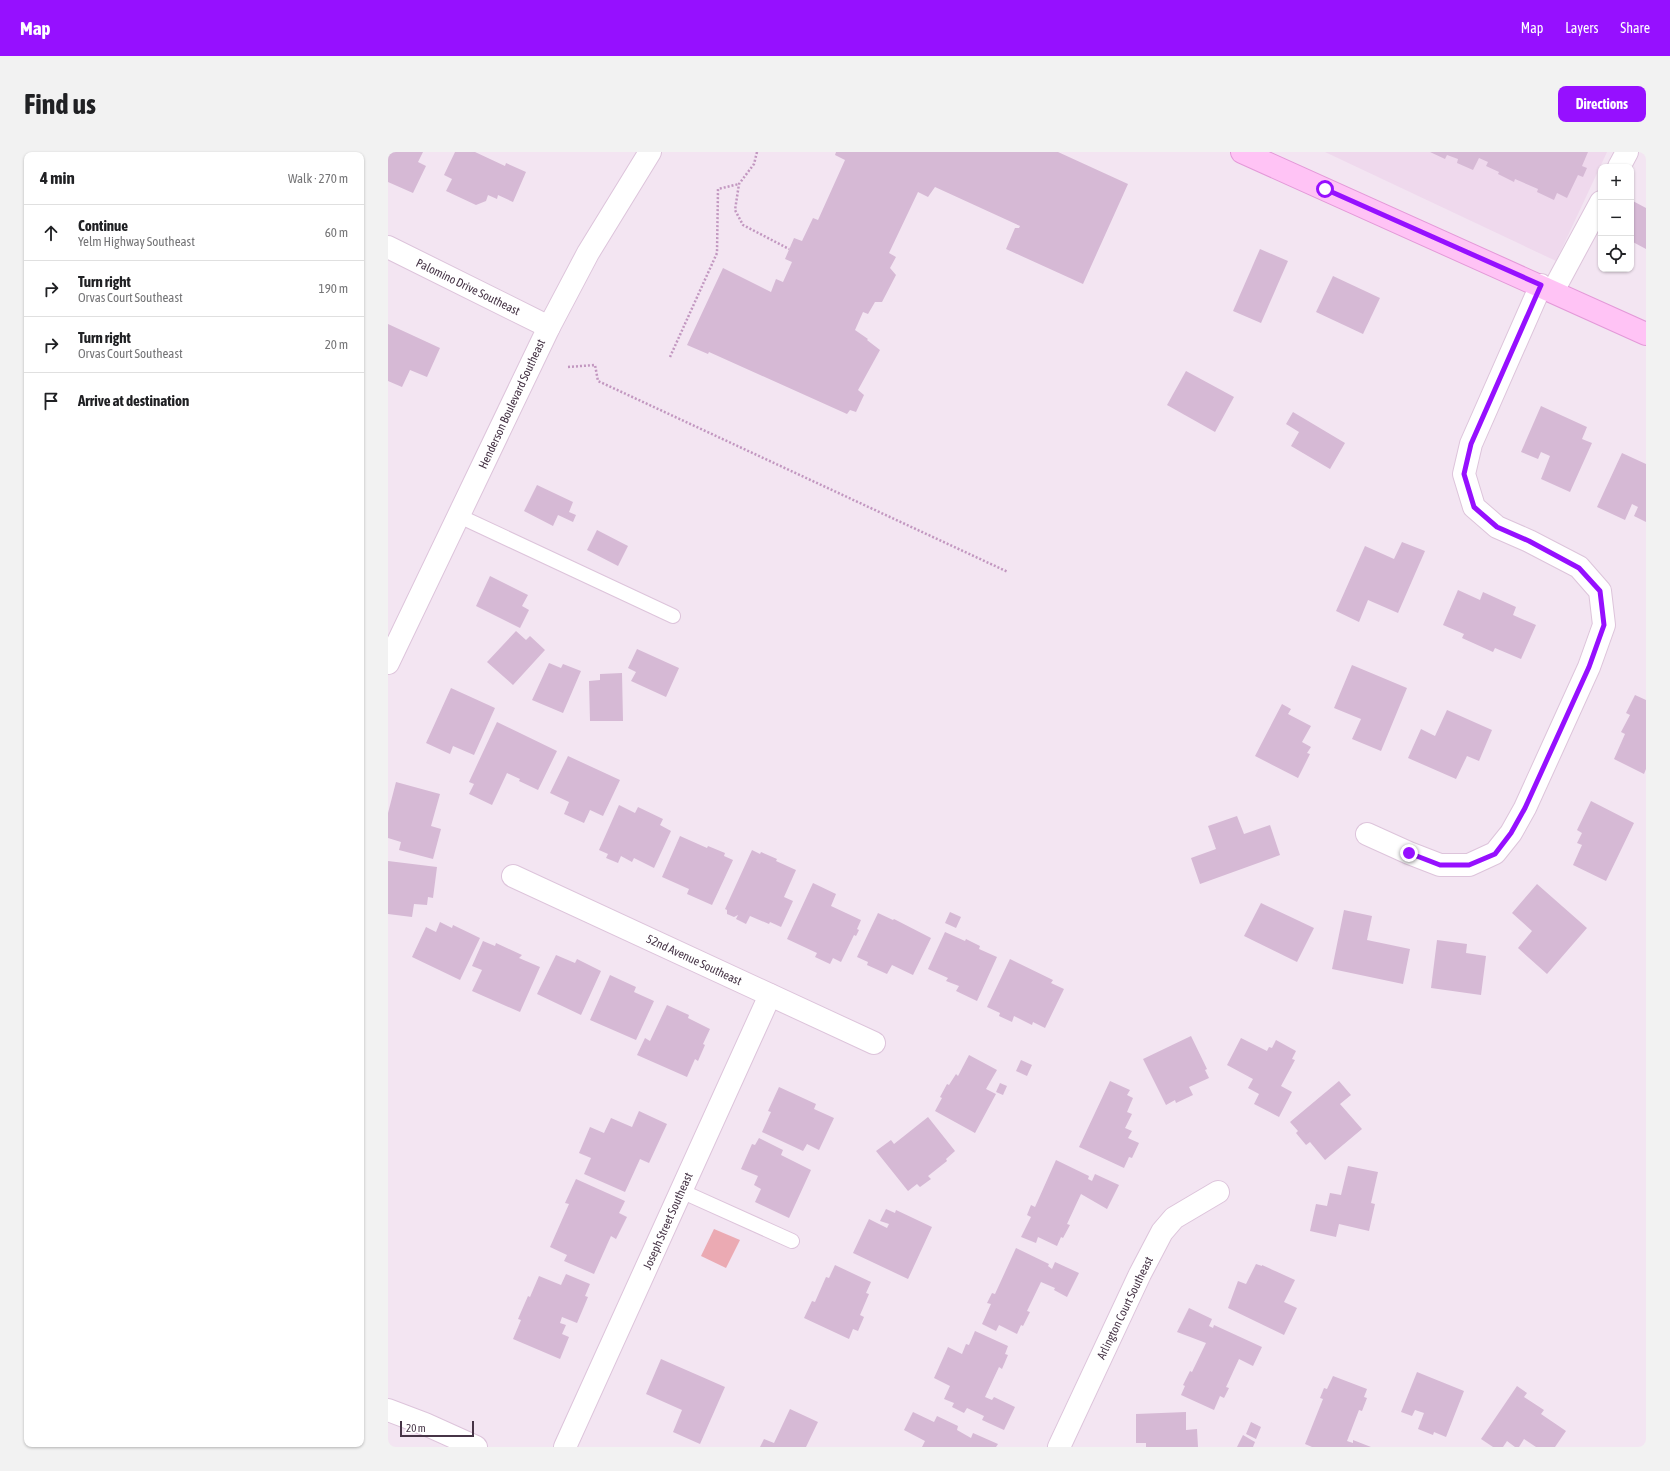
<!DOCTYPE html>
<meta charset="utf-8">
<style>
:root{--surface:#fff;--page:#f2f2f2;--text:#202124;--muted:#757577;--line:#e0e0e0;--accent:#9610ff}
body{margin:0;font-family:"Asap Condensed",sans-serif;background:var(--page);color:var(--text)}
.controls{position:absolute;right:12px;top:12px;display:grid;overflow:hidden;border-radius:8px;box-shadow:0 1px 3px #0004}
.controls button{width:36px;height:36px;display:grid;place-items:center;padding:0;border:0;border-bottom:1px solid var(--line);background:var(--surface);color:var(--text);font:20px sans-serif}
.scale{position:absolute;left:12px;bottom:10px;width:74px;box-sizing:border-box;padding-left:4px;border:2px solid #463446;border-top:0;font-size:11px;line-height:14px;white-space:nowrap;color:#463446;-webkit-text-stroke:3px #fff;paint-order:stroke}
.stop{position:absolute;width:12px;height:12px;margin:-9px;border:3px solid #9610ff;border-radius:50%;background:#fff}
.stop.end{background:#9610ff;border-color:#fff;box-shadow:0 1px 4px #0008}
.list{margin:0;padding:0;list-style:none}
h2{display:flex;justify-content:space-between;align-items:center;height:52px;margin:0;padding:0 16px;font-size:17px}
h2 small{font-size:13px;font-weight:400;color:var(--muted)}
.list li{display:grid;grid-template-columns:26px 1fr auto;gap:12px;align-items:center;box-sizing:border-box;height:56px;padding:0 16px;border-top:1px solid var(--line)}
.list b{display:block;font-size:15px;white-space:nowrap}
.list p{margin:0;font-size:13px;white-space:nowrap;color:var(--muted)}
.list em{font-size:13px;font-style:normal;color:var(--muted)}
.icon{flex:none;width:22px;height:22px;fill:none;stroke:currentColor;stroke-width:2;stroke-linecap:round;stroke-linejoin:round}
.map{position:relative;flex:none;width:1258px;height:1295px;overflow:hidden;border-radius:8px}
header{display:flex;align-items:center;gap:24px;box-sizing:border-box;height:56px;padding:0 20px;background:var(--accent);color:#fff}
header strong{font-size:19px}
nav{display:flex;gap:22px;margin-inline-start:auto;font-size:14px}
.intro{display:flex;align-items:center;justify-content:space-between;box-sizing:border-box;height:96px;padding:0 24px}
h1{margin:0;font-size:28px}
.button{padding:10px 18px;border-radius:8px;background:var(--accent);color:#fff;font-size:14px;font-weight:700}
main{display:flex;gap:24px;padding:0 24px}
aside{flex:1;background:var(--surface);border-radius:8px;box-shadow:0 1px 3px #0004}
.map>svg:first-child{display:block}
.residential{fill:#efd9ed}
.grass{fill:#ebaab3}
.building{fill:#d6b9d5}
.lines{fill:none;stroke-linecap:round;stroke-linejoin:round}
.service-casing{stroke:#ddc4db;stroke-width:16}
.minor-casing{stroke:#ddc4db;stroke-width:24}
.tertiary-casing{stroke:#ddc4db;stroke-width:24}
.secondary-casing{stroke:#e399d8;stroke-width:24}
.path{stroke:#c297c0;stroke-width:2.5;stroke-dasharray:2 2;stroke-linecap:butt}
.service{stroke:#fff;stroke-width:14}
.minor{stroke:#fff;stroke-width:22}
.tertiary{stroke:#fff;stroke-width:22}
.secondary{stroke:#ffc3f5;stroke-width:22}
.route{stroke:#9610ff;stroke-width:5}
.labels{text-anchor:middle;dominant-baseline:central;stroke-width:4;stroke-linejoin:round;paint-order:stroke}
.street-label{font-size:12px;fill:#463446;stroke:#fff}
</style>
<header>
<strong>Map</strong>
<nav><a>Map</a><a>Layers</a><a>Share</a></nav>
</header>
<div class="intro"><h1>Find us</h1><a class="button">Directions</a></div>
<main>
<aside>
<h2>4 min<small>Walk · 270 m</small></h2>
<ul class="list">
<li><svg class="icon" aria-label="ahead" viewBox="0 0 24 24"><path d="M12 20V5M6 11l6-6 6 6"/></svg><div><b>Continue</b><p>Yelm Highway Southeast</p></div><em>60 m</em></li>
<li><svg class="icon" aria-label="right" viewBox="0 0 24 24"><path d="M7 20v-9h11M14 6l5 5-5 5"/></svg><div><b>Turn right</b><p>Orvas Court Southeast</p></div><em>190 m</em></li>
<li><svg class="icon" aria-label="right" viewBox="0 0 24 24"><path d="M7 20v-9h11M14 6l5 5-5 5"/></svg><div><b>Turn right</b><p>Orvas Court Southeast</p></div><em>20 m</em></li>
<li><svg class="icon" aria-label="arrive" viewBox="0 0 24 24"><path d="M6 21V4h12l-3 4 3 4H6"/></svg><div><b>Arrive at destination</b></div></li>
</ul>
</aside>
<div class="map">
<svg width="1258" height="1295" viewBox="0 0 1258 1295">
<rect width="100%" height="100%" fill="#f3e5f2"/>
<polygon class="residential" points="937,0 1219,0 1168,109"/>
<polygon class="grass" points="326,1077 352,1088 338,1116 313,1104"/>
<g class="building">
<polygon points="0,0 35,0 30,10 38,14 25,41 0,30"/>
<polygon points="67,0 87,0 117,14 118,11 138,20 125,50 110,43 109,47 100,43 98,49 88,53 58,39 64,27 56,23"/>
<polygon points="448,0 670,0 740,32 695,132 618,97 627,76 631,76 632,74 547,35 540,45 530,40 501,101 508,105 502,116 508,123 494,150 487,150 480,162 475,160 467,178 480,187 479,188 492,198 470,238 476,243 468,260 462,258 459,262 321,200 320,202 299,193 335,116 383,140 388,127 395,130 404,110 397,107 406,86 414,89 425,66 430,68 457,8 447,3"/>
<polygon points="1042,0 1200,0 1194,14 1199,16 1195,25 1190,23 1179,46 1169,41 1166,48 1149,40 1150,37 1127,27 1126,30 1110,22 1111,20 1098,14 1100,10 1091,6 1085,18 1069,11 1070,7 1059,3 1057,7"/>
<polygon points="1243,48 1258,56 1258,97 1243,89"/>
<polygon points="872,97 900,109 873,171 845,159"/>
<polygon points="945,124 992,146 975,182 928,160"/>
<polygon points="0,172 52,196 39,225 22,218 14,235 0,229"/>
<polygon points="798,219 846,245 827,280 779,253"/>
<polygon points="1153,254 1199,275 1194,287 1204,291 1182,340 1153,327 1162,304 1153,300 1150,307 1133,300"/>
<polygon points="905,260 957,291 942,317 903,294 911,280 898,272"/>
<polygon points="1234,301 1258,312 1258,370 1246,364 1250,355 1244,352 1237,368 1209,355"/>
<polygon points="149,333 185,350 181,360 188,363 185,370 170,363 165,374 136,359"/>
<polygon points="209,378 240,394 230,414 199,398"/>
<polygon points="1014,390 1037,399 1010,461 980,448 971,470 948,459 977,394 1006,407"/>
<polygon points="102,424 140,443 134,454 141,458 132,476 88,454"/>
<polygon points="1070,438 1092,448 1095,440 1128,455 1125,463 1148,473 1133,507 1107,496 1105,500 1074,486 1076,482 1055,473"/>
<polygon points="128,479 138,488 142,484 157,498 125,533 99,510"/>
<polygon points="249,497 291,516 278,545 243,529 248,520 240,516"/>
<polygon points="161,511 173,516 175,512 193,519 175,561 144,548"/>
<polygon points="964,513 1019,536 993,599 964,587 973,567 946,556"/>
<polygon points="234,521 235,569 202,569 201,529 212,528 212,522"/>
<polygon points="63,536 107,556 86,603 65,594 62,602 38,591"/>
<polygon points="1247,543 1258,548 1258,617 1256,622 1226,607 1237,582 1233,580 1242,563 1238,561"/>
<polygon points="894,552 903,557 900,562 923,574 914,590 923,595 919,601 922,602 910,626 867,604"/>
<polygon points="1059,558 1104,578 1091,609 1079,604 1068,627 1020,606 1033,577 1047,584"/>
<polygon points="109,570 169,599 150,638 131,629 132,627 119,621 104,653 81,642 86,632 81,630"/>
<polygon points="180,604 232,628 215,664 202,658 196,671 176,662 181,650 162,641"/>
<polygon points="8,630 52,642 43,674 53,677 45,707 11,698 13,690 0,686 0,661"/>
<polygon points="1203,649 1246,671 1218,729 1185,713 1194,693 1189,691 1194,681 1189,678"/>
<polygon points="231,653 247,661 250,655 275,667 272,673 283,679 266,716 246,706 244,710 233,704 230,711 218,706 220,702 211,698"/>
<polygon points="849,664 856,682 882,673 892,703 812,732 803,706 828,697 820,674"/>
<polygon points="292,684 319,696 320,694 337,701 336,704 345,708 324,753 299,742 301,737 274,725"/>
<polygon points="364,698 372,702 373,700 389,707 388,709 408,718 396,745 405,749 393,775 382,770 381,772 362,764 358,772 348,767 350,763 346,765 339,762 339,758 337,757"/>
<polygon points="0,709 49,715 45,746 40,745 39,753 26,752 24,765 0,762"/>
<polygon points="425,731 448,742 443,754 473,768 469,777 471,778 468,784 466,783 453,810 445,806 442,812 427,805 429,801 399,787"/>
<polygon points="1149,732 1199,776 1159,822 1130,796 1144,779 1124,761"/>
<polygon points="873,751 926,776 909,810 856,784"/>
<polygon points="956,758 984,764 979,788 1022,797 1015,832 944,817"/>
<polygon points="562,760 573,765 568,776 557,771"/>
<polygon points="490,761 505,768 506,767 543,786 525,823 504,813 499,822 479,813 480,810 469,805"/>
<polygon points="52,770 64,776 65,773 92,786 72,828 24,805 38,775 48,780"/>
<polygon points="557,780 577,789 578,787 592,794 591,797 609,805 589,849 568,839 571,834 558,829 560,826 540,817"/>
<polygon points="1049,788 1079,792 1078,801 1098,804 1093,843 1043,836"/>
<polygon points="95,789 107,794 108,791 134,803 131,806 152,815 132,860 84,839 94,818 84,814"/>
<polygon points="168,803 187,811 189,807 213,819 193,863 149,842"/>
<polygon points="622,807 665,828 663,831 676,837 657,876 645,870 644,873 626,864 624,870 611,864 612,861 599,855"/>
<polygon points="222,823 248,835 246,840 266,849 248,888 202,868"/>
<polygon points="279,853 301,863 300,866 322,877 315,892 317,893 310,909 307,907 299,925 249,903 257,886 262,889"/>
<polygon points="803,884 819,917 817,918 821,926 801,935 805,943 788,951 787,948 778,953 755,907"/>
<polygon points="853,886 879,899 881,895 884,896 888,888 908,899 904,907 907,908 893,934 904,940 891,965 866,952 871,942 860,936 865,927 839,913"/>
<polygon points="581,903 609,918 598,937 608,942 587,981 547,959 554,946 552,945 559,932 561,933 568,922 570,924"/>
<polygon points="633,908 644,913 639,924 628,919"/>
<polygon points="722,929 742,938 739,943 745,946 739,960 744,962 737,976 744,979 740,986 751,991 744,1006 741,1005 736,1016 691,995"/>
<polygon points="951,929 963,943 952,952 974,977 937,1008 922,990 918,993 908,981 910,979 902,970"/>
<polygon points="612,931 619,934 615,943 608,940"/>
<polygon points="391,935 428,952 426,957 446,966 431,998 419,992 415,999 374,980 383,960 380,959"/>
<polygon points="251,959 279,972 261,1011 252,1007 237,1040 196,1022 203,1006 191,1001 202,975 216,981 223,966 244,975"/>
<polygon points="540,965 567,999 558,1007 559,1009 540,1024 543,1027 532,1035 529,1032 520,1039 488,999 503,988 506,992"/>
<polygon points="371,986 395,998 393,1003 423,1018 401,1066 367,1050 373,1037 366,1033 370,1024 353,1017 364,992 367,993"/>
<polygon points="668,1008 701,1024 700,1027 704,1029 707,1022 731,1033 719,1057 693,1042 679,1072 682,1073 675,1086 673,1085 669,1094 650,1085 648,1091 633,1085 643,1065 639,1063 643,1053 647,1055"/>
<polygon points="960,1014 990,1020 983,1051 987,1052 981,1079 951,1072 948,1085 922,1079 928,1052 939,1054 942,1041 953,1043"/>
<polygon points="188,1027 237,1049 231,1061 239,1065 228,1087 223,1084 206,1122 176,1109 179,1103 162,1095 181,1052 177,1051"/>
<polygon points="498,1057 507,1061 508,1058 544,1075 520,1127 465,1101 481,1067 499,1076 501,1072 492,1069"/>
<polygon points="628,1096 661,1112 660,1114 664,1117 667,1110 691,1121 679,1145 666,1138 667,1136 653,1130 639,1159 642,1160 635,1174 633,1173 629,1182 611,1173 608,1179 594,1172 603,1152 599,1151 604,1141 607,1142"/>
<polygon points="868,1112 874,1114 874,1113 907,1128 896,1150 909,1156 896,1183 840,1156 850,1129 858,1132"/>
<polygon points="447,1113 483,1130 478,1141 481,1142 472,1163 476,1165 470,1179 465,1177 461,1187 416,1166 424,1149 427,1150 438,1125 441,1126"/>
<polygon points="178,1122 202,1132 197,1144 200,1145 189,1171 174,1165 172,1171 178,1173 174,1182 181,1185 172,1207 125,1187 133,1168 130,1167 140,1144 142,1145 151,1124 173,1133"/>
<polygon points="801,1156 824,1167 821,1174 825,1176 826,1173 874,1195 865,1214 851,1207 838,1235 841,1236 836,1246 832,1244 826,1258 793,1243 797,1234 795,1233 802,1219 804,1220 818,1191 789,1180"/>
<polygon points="587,1179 620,1194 617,1202 620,1203 614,1217 611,1215 597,1245 604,1248 606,1245 627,1255 616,1278 594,1268 596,1264 579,1256 576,1261 564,1255 566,1251 556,1247 562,1234 546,1226 560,1195 574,1202 578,1192 581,1193"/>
<polygon points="273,1207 337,1235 312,1292 285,1280 294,1258 258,1242"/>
<polygon points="1029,1220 1076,1239 1058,1285 1046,1280 1045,1283 1030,1277 1036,1261 1027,1258 1024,1264 1013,1260"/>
<polygon points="945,1224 979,1237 976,1245 979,1246 974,1259 971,1258 959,1289 965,1291 965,1288 983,1295 924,1295 917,1292 935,1247 932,1246 936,1236 939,1237"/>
<polygon points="1129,1234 1139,1241 1136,1245 1156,1258 1153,1262 1178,1279 1167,1295 1148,1295 1136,1287 1131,1295 1127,1295 1119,1289 1115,1295 1105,1295 1093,1287"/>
<polygon points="402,1257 430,1270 418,1295 372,1295 376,1287 386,1291"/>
<polygon points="525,1260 546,1270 549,1264 570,1274 569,1278 583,1286 585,1281 610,1292 608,1295 534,1295 537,1289 516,1278"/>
<polygon points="798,1260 798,1278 809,1277 810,1295 758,1295 758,1291 748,1291 748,1262"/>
<polygon points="863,1270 873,1275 868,1287 858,1282"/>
<polygon points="855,1283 867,1290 865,1295 849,1295"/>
</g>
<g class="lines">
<defs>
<g id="service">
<polyline points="71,364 285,464"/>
<polyline points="293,1039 404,1089"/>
</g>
<g id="minor">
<polyline points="1231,15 1239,0"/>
<polyline points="0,95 161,175"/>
<polyline points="1165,139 1213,50"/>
<polyline points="979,682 1021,701 1052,713 1081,713 1107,701 1123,681 1137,656 1201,515 1216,473 1212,439 1191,415 1141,389 1109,375 1086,355 1076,322 1083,292 1153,133"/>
<polyline points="125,724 486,891"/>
<polyline points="0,1258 37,1272 88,1295"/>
<polyline points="177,1295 382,843"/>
<polyline points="671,1295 752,1122 774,1080 786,1066 830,1040"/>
</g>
<polyline id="tertiary" points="0,511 161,175 200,101 262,0"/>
<polyline id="secondary" points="854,0 1258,182"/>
</defs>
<use href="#service" class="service-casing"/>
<use href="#minor" class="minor-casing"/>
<use href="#tertiary" class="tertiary-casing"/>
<use href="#secondary" class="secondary-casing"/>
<g class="path">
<polyline points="369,0 366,12 351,32 347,58 355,73 401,97"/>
<polyline points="282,205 329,101 330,37 351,32"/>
<polyline points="180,215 207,213 210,229 620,420"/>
</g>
<use href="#service" class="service"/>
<use href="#minor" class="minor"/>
<use href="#tertiary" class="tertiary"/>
<use href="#secondary" class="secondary"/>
</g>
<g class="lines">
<polyline class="route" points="937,37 1153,133 1083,292 1076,322 1086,355 1109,375 1141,389 1191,416 1212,439 1216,473 1201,515 1137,656 1123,681 1107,702 1081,713 1052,713 1021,701"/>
</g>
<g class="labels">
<g class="street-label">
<text transform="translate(80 135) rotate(26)">Palomino Drive Southeast</text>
<text transform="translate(124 252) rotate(-65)">Henderson Boulevard Southeast</text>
<text transform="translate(306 808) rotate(25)">52nd Avenue Southeast</text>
<text transform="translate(280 1069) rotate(-66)">Joseph Street Southeast</text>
<text transform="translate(737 1156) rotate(-64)">Arlington Court Southeast</text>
</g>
</g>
</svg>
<div class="controls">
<button>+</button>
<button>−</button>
<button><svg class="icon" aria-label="locate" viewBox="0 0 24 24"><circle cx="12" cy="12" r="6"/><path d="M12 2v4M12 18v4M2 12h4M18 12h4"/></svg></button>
</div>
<div class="scale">20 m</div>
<div class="stop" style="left:937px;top:37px"></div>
<div class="stop end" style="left:1021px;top:701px"></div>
</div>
</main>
